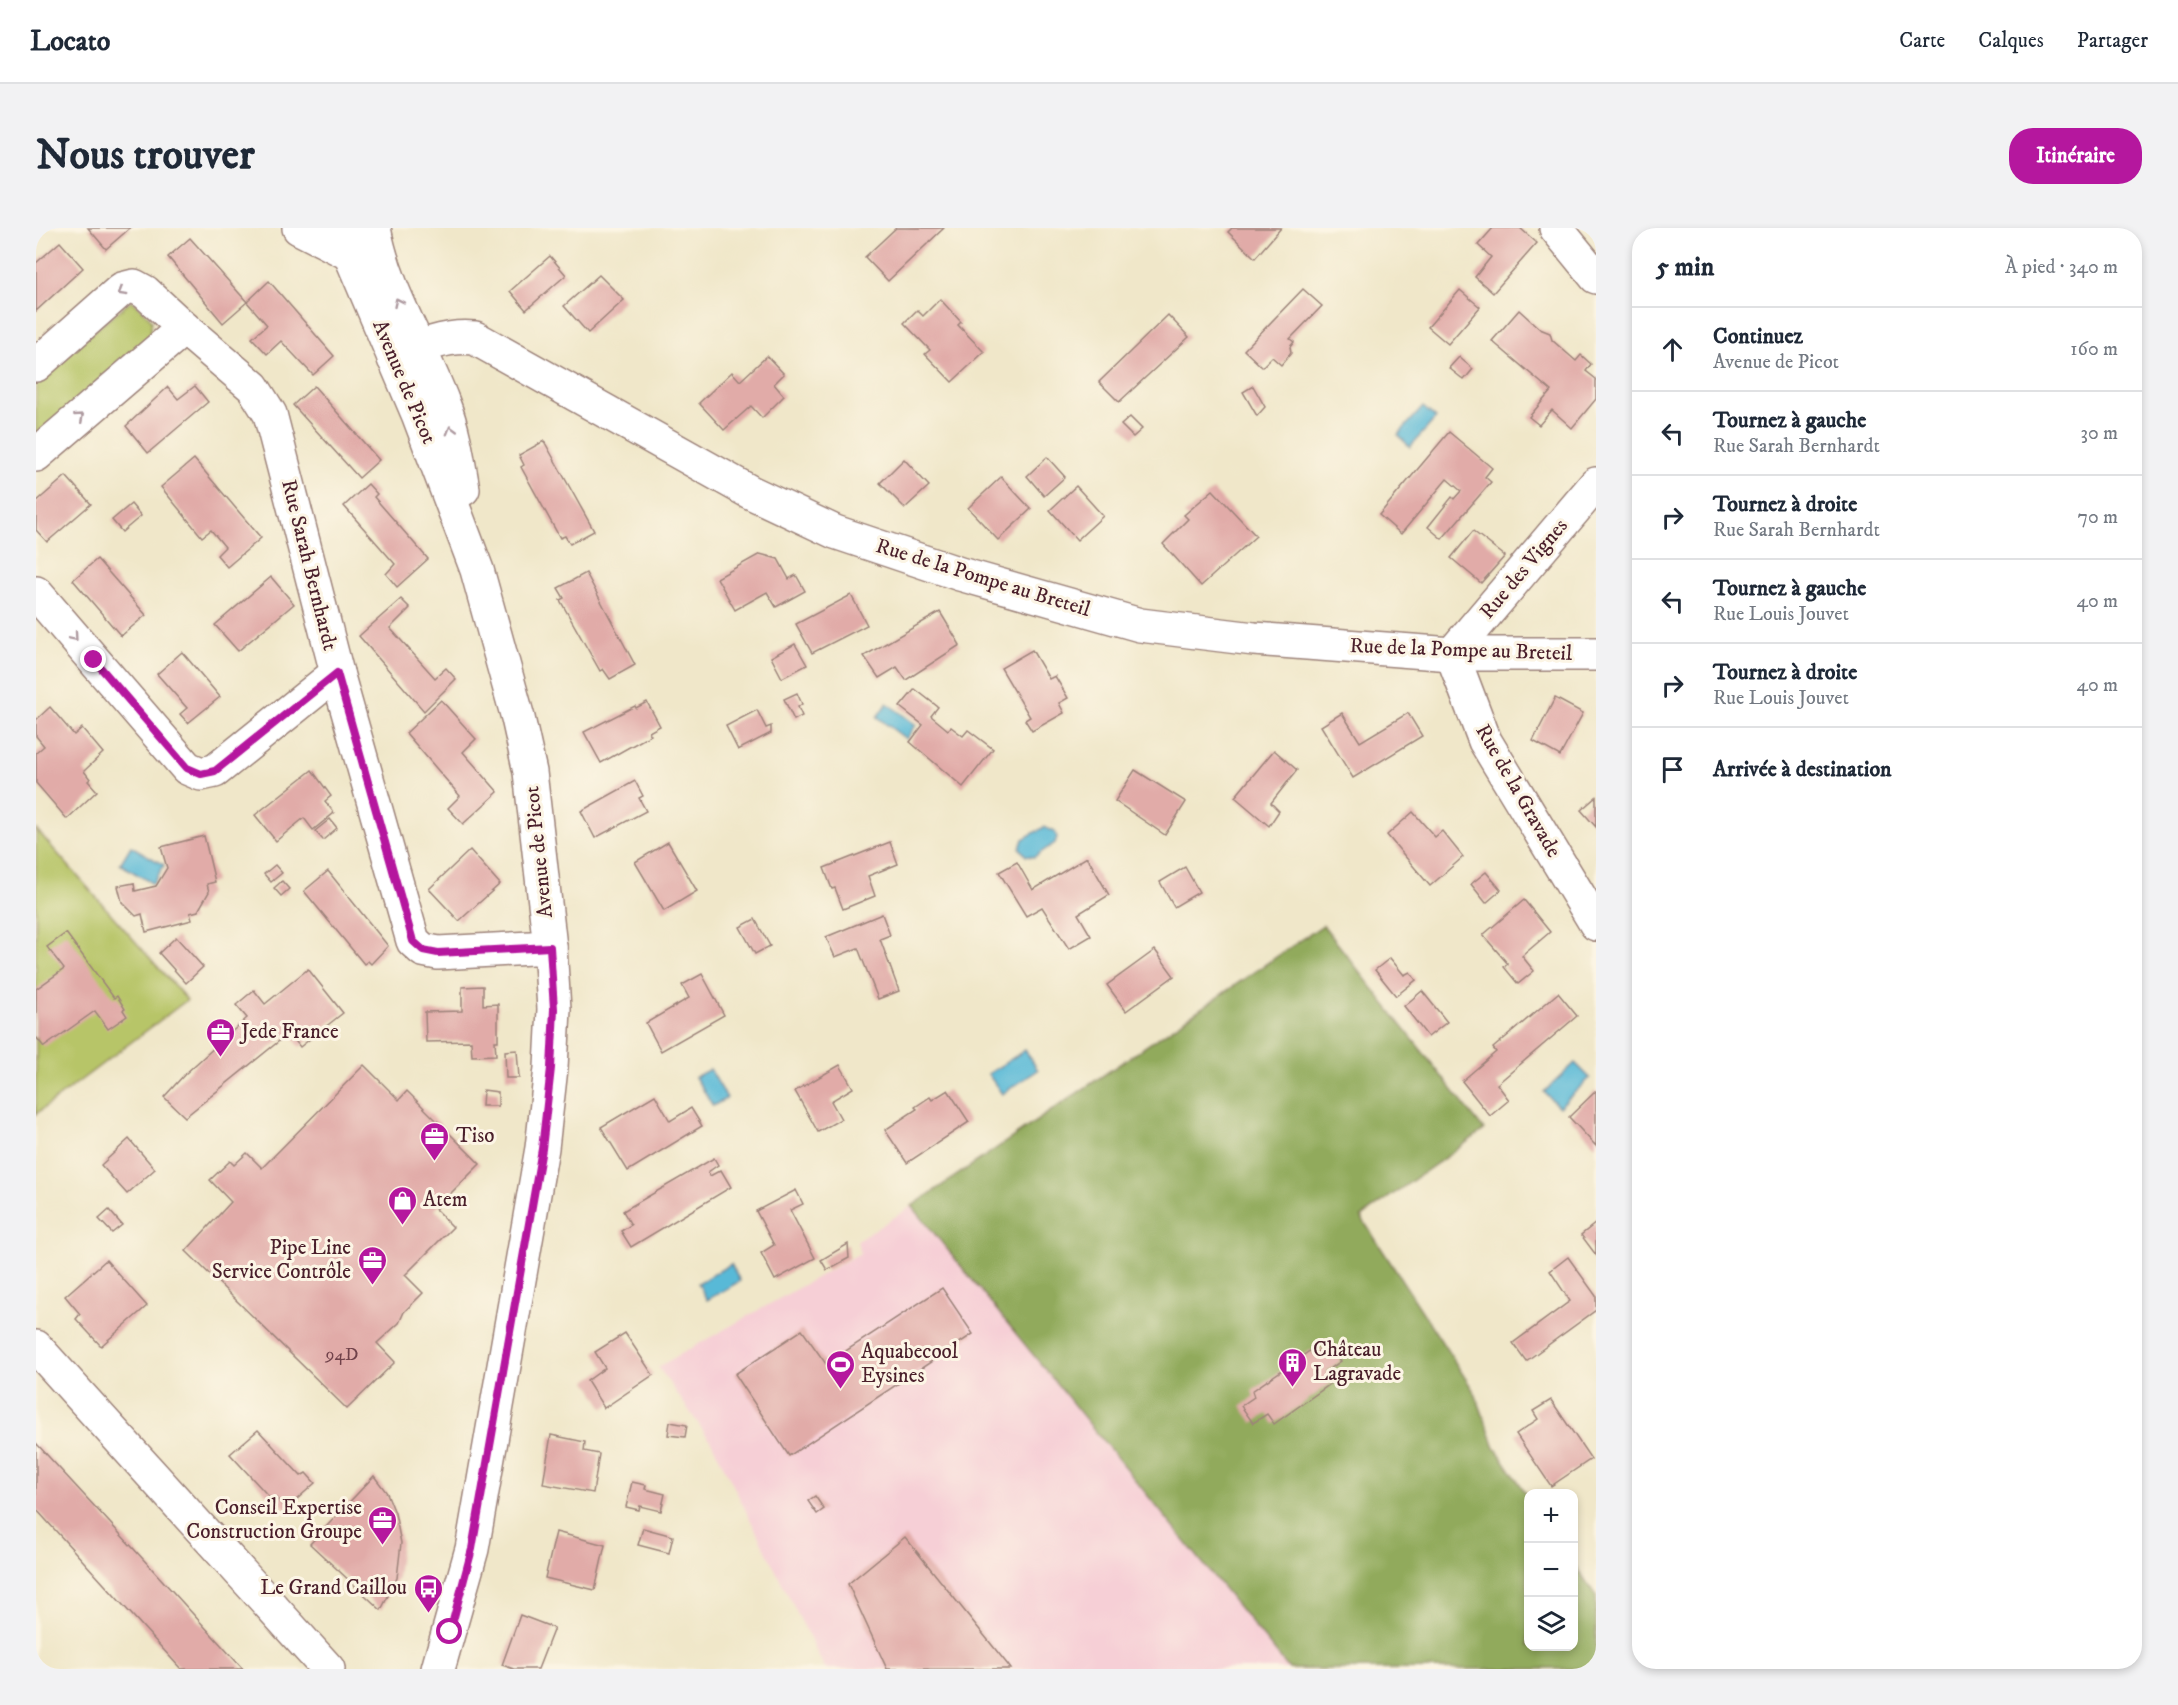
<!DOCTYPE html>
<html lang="fr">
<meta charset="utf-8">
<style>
:root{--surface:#fff;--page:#f2f2f3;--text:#1f2937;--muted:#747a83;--line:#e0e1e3;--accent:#b5179e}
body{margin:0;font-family:"IM FELL DW Pica",serif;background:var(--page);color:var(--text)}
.controls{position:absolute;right:18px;bottom:18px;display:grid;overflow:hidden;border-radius:12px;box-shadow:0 3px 9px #0003}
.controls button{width:54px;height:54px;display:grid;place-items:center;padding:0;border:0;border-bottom:2px solid var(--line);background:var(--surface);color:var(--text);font:30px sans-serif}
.stop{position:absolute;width:18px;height:18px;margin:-14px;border:4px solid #b5179e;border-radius:50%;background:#fff}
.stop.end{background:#b5179e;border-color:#fff;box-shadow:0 2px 6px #0008}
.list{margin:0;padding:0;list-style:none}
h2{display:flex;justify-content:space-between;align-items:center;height:78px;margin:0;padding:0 24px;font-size:26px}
h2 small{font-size:20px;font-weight:400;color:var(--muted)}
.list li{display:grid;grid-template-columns:39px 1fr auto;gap:18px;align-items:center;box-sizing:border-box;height:84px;padding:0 24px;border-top:2px solid var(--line)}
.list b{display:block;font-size:22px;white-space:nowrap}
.list p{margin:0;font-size:20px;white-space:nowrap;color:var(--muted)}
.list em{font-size:20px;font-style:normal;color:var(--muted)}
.icon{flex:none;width:33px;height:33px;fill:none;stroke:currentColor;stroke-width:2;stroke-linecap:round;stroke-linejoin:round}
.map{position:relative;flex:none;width:1560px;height:1441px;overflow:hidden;border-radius:24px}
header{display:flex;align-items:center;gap:36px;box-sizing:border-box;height:84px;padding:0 30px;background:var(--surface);border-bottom:2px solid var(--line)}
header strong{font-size:28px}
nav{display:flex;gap:33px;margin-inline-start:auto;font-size:21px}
.intro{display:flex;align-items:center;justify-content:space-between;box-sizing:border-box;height:144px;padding:0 36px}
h1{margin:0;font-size:42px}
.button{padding:15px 27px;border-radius:24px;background:var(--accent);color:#fff;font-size:21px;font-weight:700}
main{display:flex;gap:36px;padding:0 36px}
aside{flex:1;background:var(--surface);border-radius:24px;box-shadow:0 3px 9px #0003}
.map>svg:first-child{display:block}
.built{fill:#f6cfd6}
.green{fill:#b7c568;stroke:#80724a;stroke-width:1.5}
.forest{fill:#91aa5c;stroke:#6e6444;stroke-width:1.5}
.water{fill:#58b9d7;stroke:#516c81;stroke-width:1.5}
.building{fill:#e1aba8}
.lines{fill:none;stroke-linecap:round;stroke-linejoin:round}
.minor-casing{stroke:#9d837a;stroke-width:36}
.tertiary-casing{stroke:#9d837a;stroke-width:36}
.minor{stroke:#fff;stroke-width:33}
.tertiary{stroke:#fff;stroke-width:33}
.oneway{stroke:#ae9aa0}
.route{stroke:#b5179e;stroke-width:8}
.labels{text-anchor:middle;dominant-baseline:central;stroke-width:6;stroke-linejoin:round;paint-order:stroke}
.number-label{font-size:18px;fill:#70424a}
.street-label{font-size:21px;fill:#4a1f2b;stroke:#fcf5e5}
.poi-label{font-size:21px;fill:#4a1f2b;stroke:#fcf5e5;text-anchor:start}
</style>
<header>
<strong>Locato</strong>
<nav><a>Carte</a><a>Calques</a><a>Partager</a></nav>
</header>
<div class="intro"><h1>Nous trouver</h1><a class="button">Itinéraire</a></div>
<main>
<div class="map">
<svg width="1560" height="1441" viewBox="0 0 1560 1441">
<rect width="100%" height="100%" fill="#fcf5e5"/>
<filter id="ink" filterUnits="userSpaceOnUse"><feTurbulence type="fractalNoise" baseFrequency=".0167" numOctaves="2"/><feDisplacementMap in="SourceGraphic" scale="12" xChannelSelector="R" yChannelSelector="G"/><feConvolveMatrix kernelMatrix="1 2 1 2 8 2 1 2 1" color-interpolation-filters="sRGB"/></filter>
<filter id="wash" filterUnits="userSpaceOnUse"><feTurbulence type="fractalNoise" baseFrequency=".008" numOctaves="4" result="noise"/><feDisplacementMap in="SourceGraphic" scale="24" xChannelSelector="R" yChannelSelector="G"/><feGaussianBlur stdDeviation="1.35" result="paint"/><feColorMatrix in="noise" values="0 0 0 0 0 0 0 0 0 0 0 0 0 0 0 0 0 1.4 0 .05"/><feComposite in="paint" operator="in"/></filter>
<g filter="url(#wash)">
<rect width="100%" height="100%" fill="#f0e7c9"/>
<polygon class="built" points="876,978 1253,1441 789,1441 676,1215 622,1139 824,1025 821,1013"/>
<g class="green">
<polygon points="96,72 116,92 114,108 0,210 0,151"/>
<polygon points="0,601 151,772 0,886"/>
</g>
<polygon class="forest" points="1287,697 1448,902 1325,989 1439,1165 1459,1219 1492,1268 1492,1418 1538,1418 1538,1335 1560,1368 1560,1441 1253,1441 876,978"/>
<g class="water">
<polygon points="1387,179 1400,190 1374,219 1362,207"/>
<polygon points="851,475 880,497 870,511 841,489"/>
<polygon points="1008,599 1019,604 1021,609 1019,615 998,629 990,628 984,620 987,611"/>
<polygon points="95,618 128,637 117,656 84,636"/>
<polygon points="989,822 1002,842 966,866 952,846"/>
<polygon points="1539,835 1554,850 1523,879 1508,864"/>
<polygon points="674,841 691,870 677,878 659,849"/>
<polygon points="695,1036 704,1053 671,1072 662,1055"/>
</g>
<g id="blocks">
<g class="building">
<polygon points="52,0 94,0 70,21"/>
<polygon points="860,0 908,0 852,53 829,29"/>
<polygon points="1196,0 1245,0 1219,30 1192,4"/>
<polygon points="1457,0 1484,0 1501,15 1457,65 1439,49 1455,29 1442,17"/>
<polygon points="154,10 211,74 187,95 132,29"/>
<polygon points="24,14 47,40 0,83 0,35"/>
<polygon points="514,28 530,47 490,82 474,63"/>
<polygon points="563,47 588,72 552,105 528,78"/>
<polygon points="233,53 298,128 277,147 245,113 231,126 216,110 231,97 211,74"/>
<polygon points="1267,61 1286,78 1254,111 1258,114 1254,119 1255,125 1245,137 1236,129 1226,139 1208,122"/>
<polygon points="1424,62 1444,79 1412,116 1392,99"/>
<polygon points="904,71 925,94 922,97 948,124 916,154 889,126 894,122 868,95 881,82 887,88"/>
<polygon points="1483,82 1504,101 1514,105 1516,112 1540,133 1545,127 1555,136 1550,143 1560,151 1560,171 1536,200 1516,182 1503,197 1493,189 1515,163 1456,113"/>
<polygon points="1132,87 1153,109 1083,174 1063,154"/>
<polygon points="731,128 748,146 738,156 748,168 726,190 715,178 688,202 663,175 696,144 704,153"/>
<polygon points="1423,129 1437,141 1428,152 1413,140"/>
<polygon points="159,158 172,174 112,225 90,198 132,159 142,171"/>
<polygon points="278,158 343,232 323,250 257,177"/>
<polygon points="1217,158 1229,179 1221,188 1207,164"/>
<polygon points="1094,189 1106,201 1097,209 1085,197"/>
<polygon points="1413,204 1456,240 1449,249 1455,254 1406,311 1392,299 1416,269 1418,271 1425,263 1411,251 1365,306 1343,287"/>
<polygon points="508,213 558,303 534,316 529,308 524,310 485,239 488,237 483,227"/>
<polygon points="1011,229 1029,249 1008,268 991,248"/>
<polygon points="158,231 225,310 191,339 181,327 189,319 175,302 166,309 125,259"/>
<polygon points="868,231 893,258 869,280 844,255"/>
<polygon points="30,248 55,276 11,314 0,302 0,274"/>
<polygon points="965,249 995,281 962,312 932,280"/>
<polygon points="332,256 341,266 338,269 392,331 361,359 350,346 359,336 308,278"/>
<polygon points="1040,258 1067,288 1041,312 1014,282"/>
<polygon points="1177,262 1220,308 1165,358 1127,316 1152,291 1148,287"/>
<polygon points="95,276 105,288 86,304 76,292"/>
<polygon points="1437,303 1469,328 1445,355 1415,330"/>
<polygon points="724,326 742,331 753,351 760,347 769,363 740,379 731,364 699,382 681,350"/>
<polygon points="61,331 110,387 85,408 37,352"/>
<polygon points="550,345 599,437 574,451 567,441 564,443 524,372 528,370 522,360"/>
<polygon points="235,349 258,376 202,423 179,397"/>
<polygon points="815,367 831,397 776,425 760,396"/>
<polygon points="365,371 374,380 354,400 399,450 410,440 420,451 388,483 323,408"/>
<polygon points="904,384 924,417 870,452 861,439 843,450 828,428"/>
<polygon points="759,416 771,437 746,450 735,429"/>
<polygon points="996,422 1013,451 1019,448 1032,470 1023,475 1028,485 996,503 989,492 994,489 965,440"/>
<polygon points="146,424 184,469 152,495 144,486 151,480 121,446"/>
<polygon points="879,461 902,479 895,488 912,502 915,499 927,508 932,502 957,521 927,559 874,514 887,497 864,479"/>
<polygon points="761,465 766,476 762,479 766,488 758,492 748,471"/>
<polygon points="1519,470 1547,485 1524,528 1497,513"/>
<polygon points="405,472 440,511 427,524 462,564 427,596 412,580 424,568 370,505"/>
<polygon points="611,474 624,498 613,504 615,507 565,535 548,504 599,478 600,480"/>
<polygon points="14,479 38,507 46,500 67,525 48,543 54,551 52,553 61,563 31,591 0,555 0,525 8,518 0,508 0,492"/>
<polygon points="721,482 730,500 735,498 735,505 702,522 690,498"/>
<polygon points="1306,485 1324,514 1372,485 1386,508 1317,550 1285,498"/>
<polygon points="1238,522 1261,542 1235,575 1243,583 1233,598 1199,569"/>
<polygon points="276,542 295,568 289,573 298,585 277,602 268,590 240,613 219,587"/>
<polygon points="1099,542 1150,574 1129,607 1079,573"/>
<polygon points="599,553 607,568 603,570 610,583 559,610 545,583"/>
<polygon points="1560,569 1560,599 1545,582"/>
<polygon points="1377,584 1399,609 1406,603 1427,629 1394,658 1351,607"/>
<polygon points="294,591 301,600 287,612 279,603"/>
<polygon points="168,608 179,654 171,656 173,664 162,683 154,685 156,692 110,704 106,686 100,688 86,674 82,658 98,655 99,663 120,658 131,640 125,619"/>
<polygon points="632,614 661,663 628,683 599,634"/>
<polygon points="854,614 862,636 832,648 839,668 807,681 799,660 796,661 788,640"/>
<polygon points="434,622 464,656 423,693 393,661"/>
<polygon points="1051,629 1073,667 1042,686 1055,708 1033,721 1006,679 990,688 963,644 981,634 997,662"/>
<polygon points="239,637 246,645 235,654 228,646"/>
<polygon points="1149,639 1163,664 1138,679 1124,654"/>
<polygon points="292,643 352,718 335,736 332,733 328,736 268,663"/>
<polygon points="1450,644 1465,662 1450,675 1435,656"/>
<polygon points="246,653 253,661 245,668 238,660"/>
<polygon points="1488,672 1514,704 1486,728 1498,743 1482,756 1468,739 1472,736 1447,707"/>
<polygon points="846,686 854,707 844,711 863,763 842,771 822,720 799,729 790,709"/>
<polygon points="719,691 734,718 719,726 704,699"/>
<polygon points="30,705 78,770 81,768 89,781 87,782 91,788 72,801 59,783 8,819 0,809 0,761 28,741 11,719"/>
<polygon points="140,709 167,739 150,755 123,725"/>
<polygon points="1119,722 1138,748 1090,783 1071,757"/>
<polygon points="1354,730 1368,747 1374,744 1380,752 1360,768 1339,742"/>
<polygon points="272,741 307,785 264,819 253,805 149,889 128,869 149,846 211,790 200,777 218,762 229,776"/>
<polygon points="666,746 688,787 625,823 610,795 653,770 646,757"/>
<polygon points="447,758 447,777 462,776 462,813 459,813 460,827 436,828 435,813 390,814 389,784 426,783 426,759"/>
<polygon points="1386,763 1411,794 1392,809 1368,778"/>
<polygon points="1522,765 1541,788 1461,856 1473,872 1454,888 1426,853 1460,824 1457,820"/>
<polygon points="481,822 483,850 470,850 469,823"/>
<polygon points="328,837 363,872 371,863 444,936 399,981 417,999 369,1047 387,1065 368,1084 363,1095 341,1115 359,1134 311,1181 150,1023 195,974 174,952 194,933 198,937 211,925 226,940"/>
<polygon points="804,837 817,860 795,873 805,891 782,904 759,863"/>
<polygon points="447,862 462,864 462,878 446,878"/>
<polygon points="912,862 933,894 871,935 849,902 881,881 879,879 894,869 896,872"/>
<polygon points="1560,863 1560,918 1533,889"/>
<polygon points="619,867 634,893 655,880 666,898 592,943 565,899"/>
<polygon points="93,911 119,941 91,966 65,937"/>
<polygon points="678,930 682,937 672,944 674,948 685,942 695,959 595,1019 585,1003 595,997 587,983"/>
<polygon points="760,962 767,976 754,982 779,1030 739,1052 725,1025 738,1017 720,983"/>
<polygon points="73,982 86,997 76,1005 63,991"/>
<polygon points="1560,995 1560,1027 1545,1007"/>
<polygon points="812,1016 813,1030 791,1042 785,1032"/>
<polygon points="1532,1029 1560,1068 1560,1082 1490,1133 1477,1115 1534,1073 1514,1043"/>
<polygon points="70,1032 111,1078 65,1118 40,1091 44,1086 29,1068"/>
<polygon points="906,1060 937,1106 753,1228 699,1146 766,1102 790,1136"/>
<polygon points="589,1105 617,1147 568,1180 551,1153 569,1140 559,1124"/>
<polygon points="1292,1116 1305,1133 1291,1143 1297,1154 1238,1196 1231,1186 1217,1195 1205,1178 1218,1169 1216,1163 1275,1122 1278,1126"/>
<polygon points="1515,1172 1555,1231 1515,1258 1480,1206 1502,1191 1497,1183"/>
<polygon points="634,1194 651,1197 649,1209 632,1207"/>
<polygon points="222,1202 265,1248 270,1245 279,1255 250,1281 240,1270 237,1273 194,1226"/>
<polygon points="515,1207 549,1214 548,1223 563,1226 557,1265 507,1256"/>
<polygon points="0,1215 97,1320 207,1441 145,1441 0,1281"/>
<polygon points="338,1248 351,1265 359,1285 365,1315 361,1350 345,1382 274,1316"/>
<polygon points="596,1254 610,1257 609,1261 629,1266 625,1283 604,1278 603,1282 590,1279"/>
<polygon points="779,1268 788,1281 781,1286 772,1273"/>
<polygon points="607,1300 637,1308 633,1325 602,1317"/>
<polygon points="520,1304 569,1317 559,1362 509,1350"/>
<polygon points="869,1309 972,1437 975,1441 851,1441 812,1356"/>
<polygon points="484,1387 518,1400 502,1441 478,1441 466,1437"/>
</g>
</g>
</g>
<g filter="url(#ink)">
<use href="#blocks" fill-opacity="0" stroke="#9d837a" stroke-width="1.5"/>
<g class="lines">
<defs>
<g id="minor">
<polyline points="1520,0 1560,49"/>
<polyline points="148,100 217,159 234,186 301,445 377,713 387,722 402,725 514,719"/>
<path d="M358,131c27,-13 51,-24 81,-21l275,154 85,40 125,42 180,51 114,14 198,15h144"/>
<polyline points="0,137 86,61 98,58 109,64 148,100 0,227"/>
<polyline points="1560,256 1416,426 1449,513 1560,696"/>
<polyline points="0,365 151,540 165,546 179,543 301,445"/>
<polyline points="0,1119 292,1441"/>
</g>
<g id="tertiary">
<polyline points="263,0 314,26"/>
<polyline points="308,0 314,26 382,186 441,342 482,490 494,544 514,719 518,781 515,840 506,920 436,1321 402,1441"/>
<path d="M338,0c11,62 47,117 69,175 11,28 15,57 20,86"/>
</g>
</defs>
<use href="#minor" class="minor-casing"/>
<use href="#tertiary" class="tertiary-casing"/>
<use href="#minor" class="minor"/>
<use href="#tertiary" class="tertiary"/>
</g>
<defs><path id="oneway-chevron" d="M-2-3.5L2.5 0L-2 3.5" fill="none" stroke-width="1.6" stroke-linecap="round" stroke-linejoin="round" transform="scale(1.5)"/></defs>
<g class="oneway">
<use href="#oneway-chevron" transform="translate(86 64) rotate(149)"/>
<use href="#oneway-chevron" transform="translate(362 74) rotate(-115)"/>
<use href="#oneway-chevron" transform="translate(44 189) rotate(-41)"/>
<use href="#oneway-chevron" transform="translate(415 202) rotate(-106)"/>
<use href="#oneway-chevron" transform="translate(38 409) rotate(49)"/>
</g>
</g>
<g class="lines" filter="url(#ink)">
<polyline class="route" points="58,432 151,540 165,546 179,543 301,445 377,713 387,722 402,725 514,719 518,781 515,840 506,921 436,1321 414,1404"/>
</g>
<defs>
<symbol id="office-pin" viewBox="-11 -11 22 30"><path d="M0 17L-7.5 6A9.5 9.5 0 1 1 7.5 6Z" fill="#b5179e" stroke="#fcf5e5"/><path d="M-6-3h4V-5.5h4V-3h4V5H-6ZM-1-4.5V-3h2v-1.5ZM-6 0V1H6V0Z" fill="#fff"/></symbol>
<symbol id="shop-pin" viewBox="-11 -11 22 30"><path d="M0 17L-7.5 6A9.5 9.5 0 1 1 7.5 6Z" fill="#b5179e" stroke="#fcf5e5"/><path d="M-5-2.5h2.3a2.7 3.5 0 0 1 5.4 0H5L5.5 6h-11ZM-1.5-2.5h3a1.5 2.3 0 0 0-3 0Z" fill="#fff"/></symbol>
<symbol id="building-pin" viewBox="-11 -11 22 30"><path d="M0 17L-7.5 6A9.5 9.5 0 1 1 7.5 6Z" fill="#b5179e" stroke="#fcf5e5"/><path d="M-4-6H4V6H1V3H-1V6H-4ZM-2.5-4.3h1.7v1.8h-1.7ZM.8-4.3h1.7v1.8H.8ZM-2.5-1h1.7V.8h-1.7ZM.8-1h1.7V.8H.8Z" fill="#fff"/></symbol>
<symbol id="stadium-pin" viewBox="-11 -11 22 30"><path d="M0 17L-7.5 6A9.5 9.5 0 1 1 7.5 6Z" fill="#b5179e" stroke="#fcf5e5"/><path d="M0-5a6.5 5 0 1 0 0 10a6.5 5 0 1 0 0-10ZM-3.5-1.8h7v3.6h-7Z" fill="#fff"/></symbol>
<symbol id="bus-pin" viewBox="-11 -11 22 30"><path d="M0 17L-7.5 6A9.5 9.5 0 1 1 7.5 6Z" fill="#b5179e" stroke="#fcf5e5"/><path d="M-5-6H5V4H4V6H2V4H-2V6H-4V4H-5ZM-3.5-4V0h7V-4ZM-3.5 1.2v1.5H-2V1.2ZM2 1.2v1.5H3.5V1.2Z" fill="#fff"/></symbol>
</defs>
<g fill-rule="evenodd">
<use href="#office-pin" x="168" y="788" width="33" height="45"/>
<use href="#office-pin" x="382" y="892" width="33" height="45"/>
<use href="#shop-pin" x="350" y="956" width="33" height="45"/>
<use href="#office-pin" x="320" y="1016" width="33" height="45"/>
<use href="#building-pin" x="1240" y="1118" width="33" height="45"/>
<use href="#stadium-pin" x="788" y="1120" width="33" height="45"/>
<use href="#office-pin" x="330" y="1276" width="33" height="45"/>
<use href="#bus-pin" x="376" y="1344" width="33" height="45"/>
</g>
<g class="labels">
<g class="number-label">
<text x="306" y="1127">94D</text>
</g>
<g class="street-label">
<text transform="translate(368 154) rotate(67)">Avenue de Picot</text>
<text transform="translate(273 337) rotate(76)">Rue Sarah Bernhardt</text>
<text transform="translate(1488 341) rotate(-50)">Rue des Vignes</text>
<text transform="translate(947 350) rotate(17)">Rue de la Pompe au Breteil</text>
<text transform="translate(1425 422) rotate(2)">Rue de la Pompe au Breteil</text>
<text transform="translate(1482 563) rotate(60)">Rue de la Gravade</text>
<text transform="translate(503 624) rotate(-96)">Avenue de Picot</text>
</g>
<g class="poi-label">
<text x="205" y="804">Jede France</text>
<text x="420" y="908">Tiso</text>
<text x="387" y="972">Atem</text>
<text x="315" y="1020" text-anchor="end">Pipe Line<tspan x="315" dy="24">Service Contrôle</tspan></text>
<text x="1277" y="1122">Château<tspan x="1277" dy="24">Lagravade</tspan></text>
<text x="825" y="1124">Aquabecool<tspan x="825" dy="24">Eysines</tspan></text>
<text x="326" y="1280" text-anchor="end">Conseil Expertise<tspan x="326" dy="24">Construction Groupe</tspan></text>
<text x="371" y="1360" text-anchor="end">Le Grand Caillou</text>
</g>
</g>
</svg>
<div class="controls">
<button>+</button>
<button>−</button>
<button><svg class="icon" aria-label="layers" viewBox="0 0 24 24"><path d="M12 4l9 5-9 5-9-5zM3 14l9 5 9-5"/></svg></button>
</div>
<div class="stop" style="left:414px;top:1404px"></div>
<div class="stop end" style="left:58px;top:432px"></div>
</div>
<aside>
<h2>5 min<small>À pied · 340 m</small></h2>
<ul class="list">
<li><svg class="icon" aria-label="ahead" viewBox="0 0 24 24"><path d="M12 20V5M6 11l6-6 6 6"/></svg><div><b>Continuez</b><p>Avenue de Picot</p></div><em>160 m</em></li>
<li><svg class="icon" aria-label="left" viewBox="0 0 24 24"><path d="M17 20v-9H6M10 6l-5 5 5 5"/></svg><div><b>Tournez à gauche</b><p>Rue Sarah Bernhardt</p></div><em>30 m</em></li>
<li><svg class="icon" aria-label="right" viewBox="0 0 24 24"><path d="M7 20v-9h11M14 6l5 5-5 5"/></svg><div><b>Tournez à droite</b><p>Rue Sarah Bernhardt</p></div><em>70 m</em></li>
<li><svg class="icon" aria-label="left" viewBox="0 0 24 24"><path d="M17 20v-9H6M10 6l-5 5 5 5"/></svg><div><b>Tournez à gauche</b><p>Rue Louis Jouvet</p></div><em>40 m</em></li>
<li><svg class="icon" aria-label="right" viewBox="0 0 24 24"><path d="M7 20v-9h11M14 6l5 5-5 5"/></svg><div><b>Tournez à droite</b><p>Rue Louis Jouvet</p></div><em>40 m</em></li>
<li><svg class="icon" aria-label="arrive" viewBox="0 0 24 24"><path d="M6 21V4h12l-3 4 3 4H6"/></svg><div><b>Arrivée à destination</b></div></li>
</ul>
</aside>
</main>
